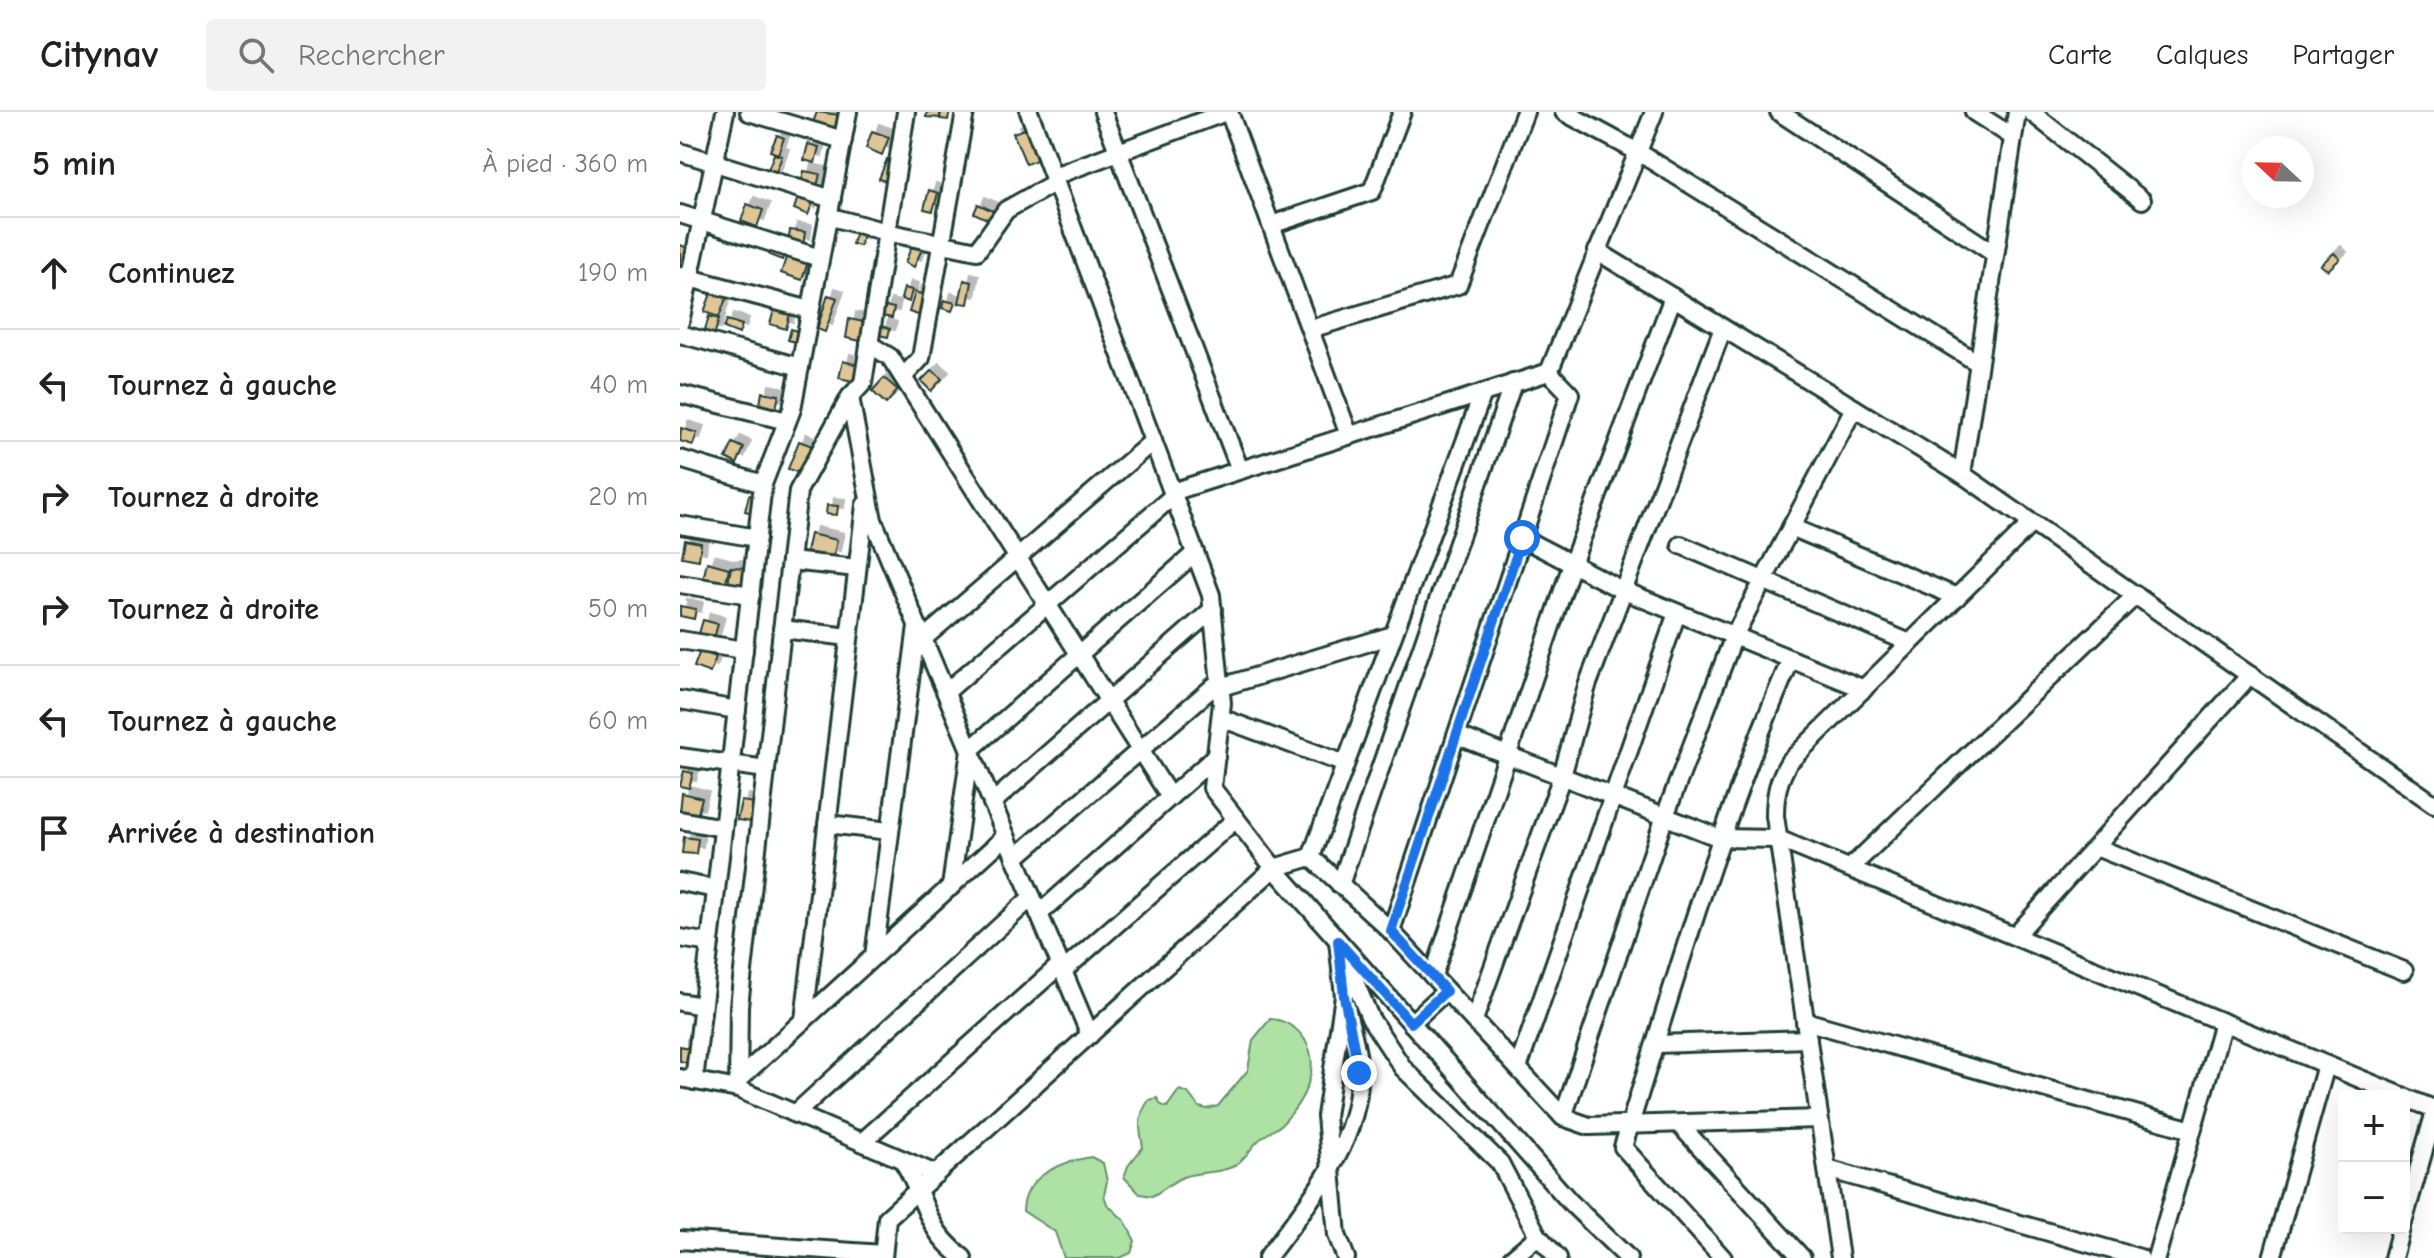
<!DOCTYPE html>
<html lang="fr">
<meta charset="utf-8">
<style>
:root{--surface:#fff;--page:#f2f2f2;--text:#222;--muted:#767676;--line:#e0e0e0}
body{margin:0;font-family:"Comic Neue",sans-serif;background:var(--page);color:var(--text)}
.controls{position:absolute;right:24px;bottom:24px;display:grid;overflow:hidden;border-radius:8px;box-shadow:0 8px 32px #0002}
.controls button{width:72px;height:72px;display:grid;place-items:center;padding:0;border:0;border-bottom:2px solid var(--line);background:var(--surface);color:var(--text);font:40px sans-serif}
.compass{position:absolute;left:1562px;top:24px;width:72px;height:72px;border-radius:50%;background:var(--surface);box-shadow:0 8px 32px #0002;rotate:292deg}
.stop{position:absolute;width:24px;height:24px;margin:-18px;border:6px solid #1a73e8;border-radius:50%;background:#fff}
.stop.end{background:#1a73e8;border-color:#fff;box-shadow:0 2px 8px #0008}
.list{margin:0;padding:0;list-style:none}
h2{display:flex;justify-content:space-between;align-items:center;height:104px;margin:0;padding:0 32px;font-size:34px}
h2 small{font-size:26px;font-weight:400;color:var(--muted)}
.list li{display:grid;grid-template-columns:52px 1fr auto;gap:24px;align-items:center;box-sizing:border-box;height:112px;padding:0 32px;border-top:2px solid var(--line)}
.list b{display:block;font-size:30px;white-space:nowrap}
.list em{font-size:26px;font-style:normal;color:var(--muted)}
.icon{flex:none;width:44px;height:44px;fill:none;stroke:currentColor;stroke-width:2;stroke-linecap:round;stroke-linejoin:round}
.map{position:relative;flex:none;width:1754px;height:1146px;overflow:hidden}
header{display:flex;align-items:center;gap:48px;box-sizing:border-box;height:112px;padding:0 40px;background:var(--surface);border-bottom:2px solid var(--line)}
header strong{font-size:38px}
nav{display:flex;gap:44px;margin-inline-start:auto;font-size:28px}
.search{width:560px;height:72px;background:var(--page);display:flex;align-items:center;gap:20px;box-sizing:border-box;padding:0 28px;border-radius:8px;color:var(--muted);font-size:30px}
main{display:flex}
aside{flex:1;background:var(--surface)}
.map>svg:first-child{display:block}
.green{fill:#ade2a4;stroke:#66906c;stroke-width:2}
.building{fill:#e0c696;stroke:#1f3d34;stroke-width:2;filter:url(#shadow)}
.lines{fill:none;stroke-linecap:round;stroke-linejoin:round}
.street-casing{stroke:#1f3d34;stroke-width:22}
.street{stroke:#fff;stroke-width:16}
.route{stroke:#1a73e8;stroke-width:10}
</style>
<header>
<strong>Citynav</strong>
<div class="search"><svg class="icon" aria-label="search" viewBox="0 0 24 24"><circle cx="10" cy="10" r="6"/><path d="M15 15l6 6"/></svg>Rechercher</div>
<nav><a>Carte</a><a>Calques</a><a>Partager</a></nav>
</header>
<main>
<aside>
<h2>5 min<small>À pied · 360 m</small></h2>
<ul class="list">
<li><svg class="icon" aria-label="ahead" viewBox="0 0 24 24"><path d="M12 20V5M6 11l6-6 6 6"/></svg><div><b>Continuez</b></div><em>190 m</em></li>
<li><svg class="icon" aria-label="left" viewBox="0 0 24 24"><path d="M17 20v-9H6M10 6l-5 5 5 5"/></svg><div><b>Tournez à gauche</b></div><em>40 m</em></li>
<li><svg class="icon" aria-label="right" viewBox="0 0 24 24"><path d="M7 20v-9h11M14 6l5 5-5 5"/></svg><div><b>Tournez à droite</b></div><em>20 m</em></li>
<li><svg class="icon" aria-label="right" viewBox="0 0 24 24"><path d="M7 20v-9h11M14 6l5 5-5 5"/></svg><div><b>Tournez à droite</b></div><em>50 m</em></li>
<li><svg class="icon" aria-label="left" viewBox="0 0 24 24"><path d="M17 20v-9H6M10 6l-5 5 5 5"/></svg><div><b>Tournez à gauche</b></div><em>60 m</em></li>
<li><svg class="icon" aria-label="arrive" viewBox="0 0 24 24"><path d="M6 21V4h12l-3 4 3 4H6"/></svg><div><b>Arrivée à destination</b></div></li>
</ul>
</aside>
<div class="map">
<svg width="1754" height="1146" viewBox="0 0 1754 1146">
<defs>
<filter id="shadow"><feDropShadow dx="7" dy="-7" stdDeviation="0" flood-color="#0004"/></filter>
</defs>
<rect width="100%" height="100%" fill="#fff"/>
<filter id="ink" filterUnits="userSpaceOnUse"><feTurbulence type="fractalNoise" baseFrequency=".0125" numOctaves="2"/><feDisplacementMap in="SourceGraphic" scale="16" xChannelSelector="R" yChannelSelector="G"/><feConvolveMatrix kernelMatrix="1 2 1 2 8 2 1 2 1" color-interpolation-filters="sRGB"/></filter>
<g filter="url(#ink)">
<g class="green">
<path d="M590,907c13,0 28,9 35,21 17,28 -2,62 -22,83 -7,7 -18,11 -25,18 -9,9 -14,20 -26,26 -16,7 -33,4 -49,10 -11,4 -20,14 -31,19l-12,-2 -16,-17 4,-11 15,-19c-4,-20 -6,-30 6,-47l8,-2 4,7 6,2 12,-17 9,3 11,14 8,2 11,-3 30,-36 5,-30z"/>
<path d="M411,1045l12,6 4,18 -3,14 3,9 18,17 10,20 -4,12 -11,5h-56l-9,-26 -32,-21c1,-35 37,-49 68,-54z"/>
</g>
<g class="building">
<polygon points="137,0 160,3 154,21 132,13"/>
<polygon points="247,0 260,0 260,6 246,5"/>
<polygon points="261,0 270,0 268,8 260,7"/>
<polygon points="347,16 359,47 346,52 333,21"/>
<polygon points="192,19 209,25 202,43 186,36"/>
<polygon points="97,23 104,26 98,42 90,39"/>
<polygon points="128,32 139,35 135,51 124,48"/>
<polygon points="94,42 102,44 94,65 86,63"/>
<polygon points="207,47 218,51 211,71 199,67"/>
<polygon points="124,59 140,62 136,78 120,74"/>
<polygon points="249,78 258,81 253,99 244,97"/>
<polygon points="119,82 134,87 128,103 114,97"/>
<polygon points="67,92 83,98 77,115 61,109"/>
<polygon points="298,92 313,99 309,108 294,101"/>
<polygon points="177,116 184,118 180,134 172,132"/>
<polygon points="110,118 125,120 123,134 108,132"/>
<polygon points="0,133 17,139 9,163 0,160"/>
<polygon points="232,133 242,137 234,155 225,151"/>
<polygon points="92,135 105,140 102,148 89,143"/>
<polygon points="1654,141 1660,147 1648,158 1640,153"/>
<polygon points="107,143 128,150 122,168 101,161"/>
<polygon points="284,168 292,170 288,192 279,191"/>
<polygon points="224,176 232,178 229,190 221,187"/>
<polygon points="32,179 47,184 39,205 24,200"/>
<polygon points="235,180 250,185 244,205 229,200"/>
<polygon points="148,183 157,186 145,220 137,217"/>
<polygon points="264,188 275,191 272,199 262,196"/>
<polygon points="204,194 214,196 212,206 202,204"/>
<polygon points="94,198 110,202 106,217 90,212"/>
<polygon points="29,204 39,207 34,224 24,221"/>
<polygon points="169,207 189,211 186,230 166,226"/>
<polygon points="47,208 62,213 59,222 44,216"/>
<polygon points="201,214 210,217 208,225 199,223"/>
<polygon points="111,217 119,220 116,230 108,228"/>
<polygon points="163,249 181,254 177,270 159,266"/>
<polygon points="252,258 262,267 251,279 241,269"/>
<polygon points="204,266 218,278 206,292 192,279"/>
<polygon points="82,280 99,283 96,296 80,293"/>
<polygon points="1,316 17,321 13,333 0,329"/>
<polygon points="119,329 135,335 125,363 108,357"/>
<polygon points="53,331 64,336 57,352 46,346"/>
<polygon points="69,383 77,385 73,401 65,399"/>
<polygon points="147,393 158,394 157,403 146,402"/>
<polygon points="130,422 157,428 153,446 126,440"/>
<polygon points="5,428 21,431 19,448 2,445"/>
<polygon points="27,450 49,456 45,474 23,468"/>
<polygon points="51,455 66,456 64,474 48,472"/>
<polygon points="0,494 16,497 14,507 0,504"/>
<polygon points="23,508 38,512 33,530 18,525"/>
<polygon points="20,539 36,545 30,561 14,555"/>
<polygon points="4,659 13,661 9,676 0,674"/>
<polygon points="2,681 22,686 17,705 0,701"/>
<polygon points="61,689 81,692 78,711 57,708"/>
<polygon points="4,725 18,727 16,742 2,741"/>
<polygon points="0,934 19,939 15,953 0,949"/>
</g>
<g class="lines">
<defs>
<g id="street">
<polyline points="69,0 163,28"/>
<polyline points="226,0 183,271 170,285 193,408 410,923"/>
<polyline points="349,0 531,483 542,591 532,676 594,756 891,1091 948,1146"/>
<polyline points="423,0 560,358"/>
<polyline points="549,0 669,323"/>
<polyline points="884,0 958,40 1298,251"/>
<polyline points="1099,0 1315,142"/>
<polyline points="1294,0 1333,25"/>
<polyline points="1351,0 1462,88"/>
<polyline points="0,40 152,87"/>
<polyline points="374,64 546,0"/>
<polyline points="0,102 140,146"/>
<polyline points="148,104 206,120 297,139 326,98 376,70"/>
<polyline points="591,113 692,79 722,0"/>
<polyline points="917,139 1282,362 1754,692"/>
<polyline points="2,164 130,198"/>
<polyline points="0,210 45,0"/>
<polyline points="630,217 778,173 845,0"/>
<polyline points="0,222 120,255"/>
<polyline points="189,232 210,245 490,685"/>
<polyline points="223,265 241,246 285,0"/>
<polyline points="0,282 107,309"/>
<polyline points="0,347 83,372"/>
<polyline points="1282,362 1337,0"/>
<polyline points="492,380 869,260 974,0"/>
<polyline points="0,413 77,426"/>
<polyline points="1111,415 1277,485"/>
<polyline points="842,426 942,478 1184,577"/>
<polyline points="1001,433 1230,531"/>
<polyline points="110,449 177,456"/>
<polyline points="0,472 71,483"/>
<polyline points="102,517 169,525"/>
<polyline points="243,527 473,329"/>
<polyline points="0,528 64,538"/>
<polyline points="541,575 713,523"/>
<polyline points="266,580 494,383"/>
<polyline points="0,588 57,598"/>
<polyline points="541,606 665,652"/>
<polyline points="776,623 1040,726 1098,727 1722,984"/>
<polyline points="0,645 86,657"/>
<polyline points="312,691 533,497"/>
<polyline points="0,708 43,716"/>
<polyline points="147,712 210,719"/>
<polyline points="1416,735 1724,859"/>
<polyline points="631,745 711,819 883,1005 909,1014 1139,1007"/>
<polyline points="335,746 540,569"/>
<polyline points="1170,756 1456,483"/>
<polyline points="0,770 36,777"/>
<polyline points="660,773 833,271"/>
<polyline points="271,775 290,638 515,441"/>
<polyline points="359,802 536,644"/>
<polyline points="711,819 890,282 869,260"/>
<polyline points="1335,824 1570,563"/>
<polyline points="0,826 30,831"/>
<polyline points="194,844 237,514"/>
<polyline points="383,859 556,707"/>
<polyline points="753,864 892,452 993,185"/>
<polyline points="0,890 22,894"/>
<polyline points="124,908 185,393"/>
<polyline points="794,908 882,664 907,574 1043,216"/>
<polyline points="1125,909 1512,1018"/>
<polyline points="731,911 766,879"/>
<polyline points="976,932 1128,927"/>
<polyline points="838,956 997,501"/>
<polyline points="0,966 58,977 256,1062"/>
<polyline points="59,967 326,724"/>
<polyline points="14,969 83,372 112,297 168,0"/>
<polyline points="58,977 59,894 118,379 170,285"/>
<polyline points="1724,985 1754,997"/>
<polyline points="115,1002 352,785"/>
<polyline points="883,1005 985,704 1054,524 1174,296"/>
<polyline points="999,1012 1122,1146"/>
<polyline points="182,1030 380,853"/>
<path d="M222,1048c14,19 19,43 31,64 7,14 18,24 30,34"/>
<polyline points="1147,1057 1460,1146"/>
<polyline points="1724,1107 1754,1003"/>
<polyline points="0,1128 203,1142"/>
<polyline points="203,1146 207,1106 594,756 631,745 803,281"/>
<path d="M587,1146c39,-53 94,-115 92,-185 0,-22 -9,-46 -13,-67"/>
<polyline points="666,1146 657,1123 646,1004 664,884 658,829 690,906 723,956 820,1051 858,1124 878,1146"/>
<polyline points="832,1146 858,1124"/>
<path d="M1043,1146l-100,-111c51,-164 99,-330 168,-488"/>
<path d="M1160,1146l-65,-442c0,-21 3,-36 14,-54l243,-239"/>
<polyline points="1476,1146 1543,910"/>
<polyline points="1592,1146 1646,953"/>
<polyline points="1713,1146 1721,1116"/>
</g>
</defs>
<use href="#street" class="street-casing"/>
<use href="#street" class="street"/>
</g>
</g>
<g class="lines" filter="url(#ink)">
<polyline class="route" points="679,961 664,884 658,829 731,911 766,879 711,819 842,426"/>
</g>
</svg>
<div class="controls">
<button>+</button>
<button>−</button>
</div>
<svg class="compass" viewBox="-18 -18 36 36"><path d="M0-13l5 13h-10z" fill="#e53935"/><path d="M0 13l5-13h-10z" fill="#767676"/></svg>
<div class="stop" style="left:842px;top:426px"></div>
<div class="stop end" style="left:679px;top:961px"></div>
</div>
</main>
